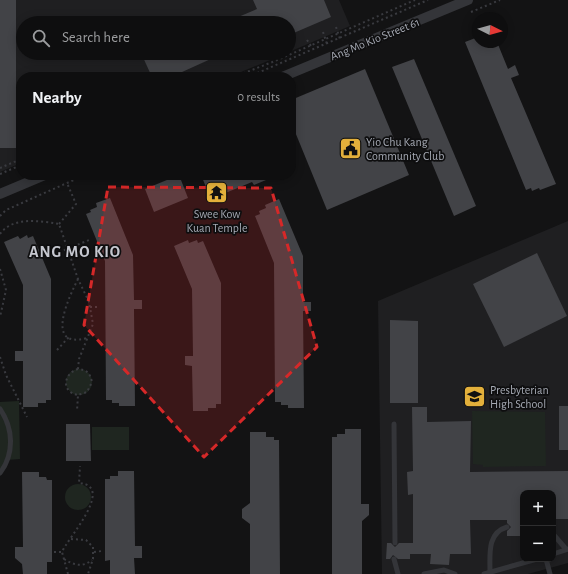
<!DOCTYPE html>
<meta charset="utf-8">
<style>
:root{--surface:#0e0e0f;--page:#1c1c1d;--text:#f1f3f6;--muted:#9b9c9e;--line:#2e2e2f}
body{margin:0;font-family:"Alegreya Sans",sans-serif;background:var(--page);color:var(--text)}
.controls{position:absolute;right:12px;bottom:12px;display:grid;overflow:hidden;border-radius:8px;box-shadow:0 2px 10px #0003}
.controls button{width:36px;height:36px;display:grid;place-items:center;padding:0;border:0;border-bottom:1px solid var(--line);background:var(--surface);color:var(--text);font:20px sans-serif}
.compass{position:absolute;left:472px;top:12px;width:36px;height:36px;border-radius:50%;background:var(--surface);box-shadow:0 2px 10px #0003;rotate:95deg}
.list{margin:0;padding:0;list-style:none}
h2{display:flex;justify-content:space-between;align-items:center;height:52px;margin:0;padding:0 16px;font-size:17px}
h2 small{font-size:13px;font-weight:400;color:var(--muted)}
.icon{flex:none;width:22px;height:22px;fill:none;stroke:currentColor;stroke-width:2;stroke-linecap:round;stroke-linejoin:round}
.map{position:relative;flex:none;width:568px;height:574px;overflow:hidden}
.search{position:absolute;background:var(--surface);box-shadow:0 2px 10px #0003;left:16px;top:16px;width:280px;height:44px;display:flex;align-items:center;gap:10px;box-sizing:border-box;padding:0 14px;border-radius:22px;color:var(--muted);font-size:15px}
.panel{position:absolute;background:var(--surface);box-shadow:0 2px 10px #0003;left:16px;top:72px;width:280px;height:108px;border-radius:16px}
.map>svg:first-child{display:block}
.built{fill:#1f1f21;fill-rule:evenodd}
.green{fill:#1f2620}
.building{fill:#424347}
.lines{fill:none;stroke-linecap:round;stroke-linejoin:round}
.path{stroke:#3a3b40;stroke-width:2;stroke-dasharray:2 3;stroke-linecap:butt}
.lane{stroke:#343539;stroke-width:5}
.street{stroke:#343539;stroke-width:10}
.marked{fill:#d62828;fill-opacity:0.2;stroke:#d62828;stroke-width:3;stroke-dasharray:8 5;stroke-linejoin:round}
.labels{text-anchor:middle;dominant-baseline:central;stroke-width:3.5;stroke-linejoin:round;paint-order:stroke}
.street-label{font-size:12px;fill:#a5a9b3;stroke:#0e0e0f}
.poi-label{font-size:12px;fill:#a5a9b3;stroke:#0e0e0f;text-anchor:start}
.district-label{font-size:16px;font-weight:bold;letter-spacing:1px;fill:#c6c8d0;stroke:#0e0e0f}
</style>
<div class="map">
<svg width="568" height="574" viewBox="0 0 568 574">
<rect width="100%" height="100%" fill="#131314"/>
<g class="built">
<polygon points="0,0 339,0 350,26 289,52 289,23 23,23 23,53 287,53 229,77 21,77 21,163 0,172"/>
<path d="M568,221v342l-40,11h-146l-4,-273zM523,493h30v66h-30z"/>
</g>
<g class="green">
<circle cx="79" cy="382" r="13"/>
<polygon points="19,401 20,459 7,460 0,473 0,402"/>
<polygon points="472,411 545,412 546,466 483,467 483,465 473,464"/>
<rect x="92" y="427" width="37" height="23"/>
<circle cx="78" cy="497" r="13"/>
</g>
<g class="building">
<polygon points="0,0 16,0 16,114 21,113 21,148 0,148"/>
<polygon points="253,0 324,0 331,17 289,35 289,23 224,23 257,9"/>
<polygon points="478,37 478,42 497,42 508,69 515,65 519,75 511,78 556,184 540,190 539,188 532,191 531,188 526,190 465,42"/>
<polygon points="141,53 224,53 171,77 152,77"/>
<polygon points="414,59 476,206 454,216 392,67"/>
<polygon points="365,69 409,175 327,210 291,122 291,100"/>
<polygon points="179,175 188,198 154,212 145,189"/>
<polygon points="201,175 278,175 254,185 252,182 211,199"/>
<polygon points="110,198 133,255 134,300 142,300 142,309 134,309 135,406 119,406 119,403 112,403 112,400 106,400 105,261 86,214 91,212 90,210 97,207 96,203"/>
<polygon points="279,199 303,256 303,302 311,302 311,311 303,311 304,408 288,408 288,405 281,405 281,402 275,402 274,263 255,216 260,214 259,211 266,208 265,205"/>
<polygon points="27,235 28,238 33,236 51,279 51,400 46,400 46,403 38,403 38,407 23,407 23,361 15,361 15,351 23,351 23,285 4,242 18,236 20,239"/>
<polygon points="188,240 189,243 197,240 198,243 203,241 221,283 221,404 216,404 216,408 208,408 208,411 193,411 192,366 185,365 185,356 193,356 192,289 174,246"/>
<polygon points="537,253 567,316 504,347 473,284"/>
<polygon points="390,320 418,321 418,403 390,403"/>
<rect x="559" y="406" width="9" height="44"/>
<polygon points="412,407 427,407 427,422 471,421 470,472 568,471 568,519 553,519 553,493 523,493 523,536 507,536 507,531 511,527 507,523 507,520 470,520 471,554 450,554 449,565 430,564 431,554 410,554 410,559 398,559 393,555 390,559 386,559 387,543 391,543 395,547 399,543 413,543 413,494 408,495 407,472 413,471"/>
<polygon points="66,424 90,424 91,461 66,461"/>
<polygon points="345,429 361,429 361,504 369,504 369,515 362,521 362,574 332,574 332,437 337,437 337,434 345,434"/>
<polygon points="250,432 266,432 266,437 274,437 274,440 279,440 280,574 250,574 250,524 242,518 242,509 250,503"/>
<polygon points="118,471 134,471 135,546 142,546 142,558 134,558 135,574 110,574 110,560 105,561 105,479 110,479 110,476 118,476"/>
<polygon points="22,472 39,472 39,477 46,477 47,480 52,480 52,562 47,562 47,574 23,574 22,564 15,558 15,547 23,547"/>
</g>
<g class="lines">
<g class="path">
<polyline points="471,12 500,0"/>
<polyline points="336,27 340,39"/>
<polyline points="323,32 327,44"/>
<polyline points="307,40 311,46"/>
<polyline points="234,77 275,61 415,0"/>
<polyline points="248,77 428,0"/>
<polyline points="0,168 21,159"/>
<polyline points="0,174 21,165"/>
<polyline points="0,216 6,210 85,175"/>
<polyline points="59,224 76,204 67,183"/>
<path d="M0,234c13,-18 40,-13 59,-10l19,55 11,23 4,22 -14,35 -1,10c9,1 12,4 14,13l-5,10 -9,3 -1,16"/>
<polyline points="50,256 89,240"/>
<polyline points="0,269 6,290 0,317"/>
<path d="M78,279c-8,16 -35,71 9,59"/>
<polyline points="90,307 100,307"/>
<polyline points="57,350 69,337"/>
<polyline points="0,357 6,375 27,417"/>
<path d="M78,369c-15,5 -17,23 0,26"/>
<polyline points="71,539 86,540 93,547 93,559 88,574"/>
<polyline points="54,552 62,552"/>
<polyline points="94,552 102,551"/>
<path d="M64,559c10,6 18,9 28,1"/>
<path d="M68,574l-6,-22c5,-13 54,-66 17,-69l1,-17"/>
</g>
<g class="lane">
<path d="M0,409c13,19 15,44 0,64"/>
<polyline points="394,424 395,543"/>
<polyline points="553,534 566,549"/>
<polyline points="553,554 568,549"/>
<polyline points="394,559 398,574"/>
<polyline points="546,559 550,574"/>
<path d="M490,572c0,-18 -3,-39 17,-45"/>
<polyline points="424,574 444,570 455,574"/>
<polyline points="484,574 537,559"/>
</g>
<g class="street">
<polyline points="282,77 468,0"/>
<polyline points="0,194 45,175"/>
</g>
</g>
<path class="marked" d="M108,187l163,1 46,159 -113,110 -120,-132z"/>
<defs>
<symbol id="civic-square" viewBox="-11 -11 22 22"><rect x="-9" y="-9" width="18" height="18" rx="4" fill="#e3b03b" stroke="#0e0e0f"/><path d="M-.6-6.5H3V-4.5H.6V-3L4-1V1h2V6H-6V1h2V-1L-.6-3ZM-1.2 2.5V6h2.4V2.5Z" fill="#111"/></symbol>
<symbol id="temple-square" viewBox="-11 -11 22 22"><rect x="-9" y="-9" width="18" height="18" rx="4" fill="#e3b03b" stroke="#0e0e0f"/><path d="M0-6L5-2H3V0L6.5 2.5H4V6H1.5V3h-3V6H-4V2.5H-6.5L-3 0V-2H-5Z" fill="#111"/></symbol>
<symbol id="school-square" viewBox="-11 -11 22 22"><rect x="-9" y="-9" width="18" height="18" rx="4" fill="#e3b03b" stroke="#0e0e0f"/><path d="M0-5L7-2L0 1L-7-2ZM-4 1L0 2.5L4 1V4Q0 6-4 4Z" fill="#111"/></symbol>
</defs>
<g fill-rule="evenodd">
<use href="#civic-square" x="338" y="136" width="25" height="25"/>
<use href="#temple-square" x="204" y="180" width="25" height="25"/>
<use href="#school-square" x="462" y="384" width="25" height="25"/>
</g>
<g class="labels">
<g class="street-label">
<text transform="translate(375 39) rotate(-22)">Ang Mo Kio Street 61</text>
</g>
<g class="poi-label">
<text x="366" y="142">Yio Chu Kang<tspan x="366" dy="14">Community Club</tspan></text>
<text x="217" y="214" text-anchor="middle">Swee Kow<tspan x="217" dy="14">Kuan Temple</tspan></text>
<text x="490" y="390">Presbyterian<tspan x="490" dy="14">High School</tspan></text>
</g>
<g class="district-label">
<text x="75" y="252">ANG MO KIO</text>
</g>
</g>
</svg>
<div class="controls">
<button>+</button>
<button>−</button>
</div>
<svg class="compass" viewBox="-18 -18 36 36"><path d="M0-13l5 13h-10z" fill="#e53935"/><path d="M0 13l5-13h-10z" fill="#9b9c9e"/></svg>
<div class="search"><svg class="icon" aria-label="search" viewBox="0 0 24 24"><circle cx="10" cy="10" r="6"/><path d="M15 15l6 6"/></svg>Search here</div>
<section class="panel">
<h2>Nearby<small>0 results</small></h2>
<ul class="list">
</ul>
</section>
</div>
